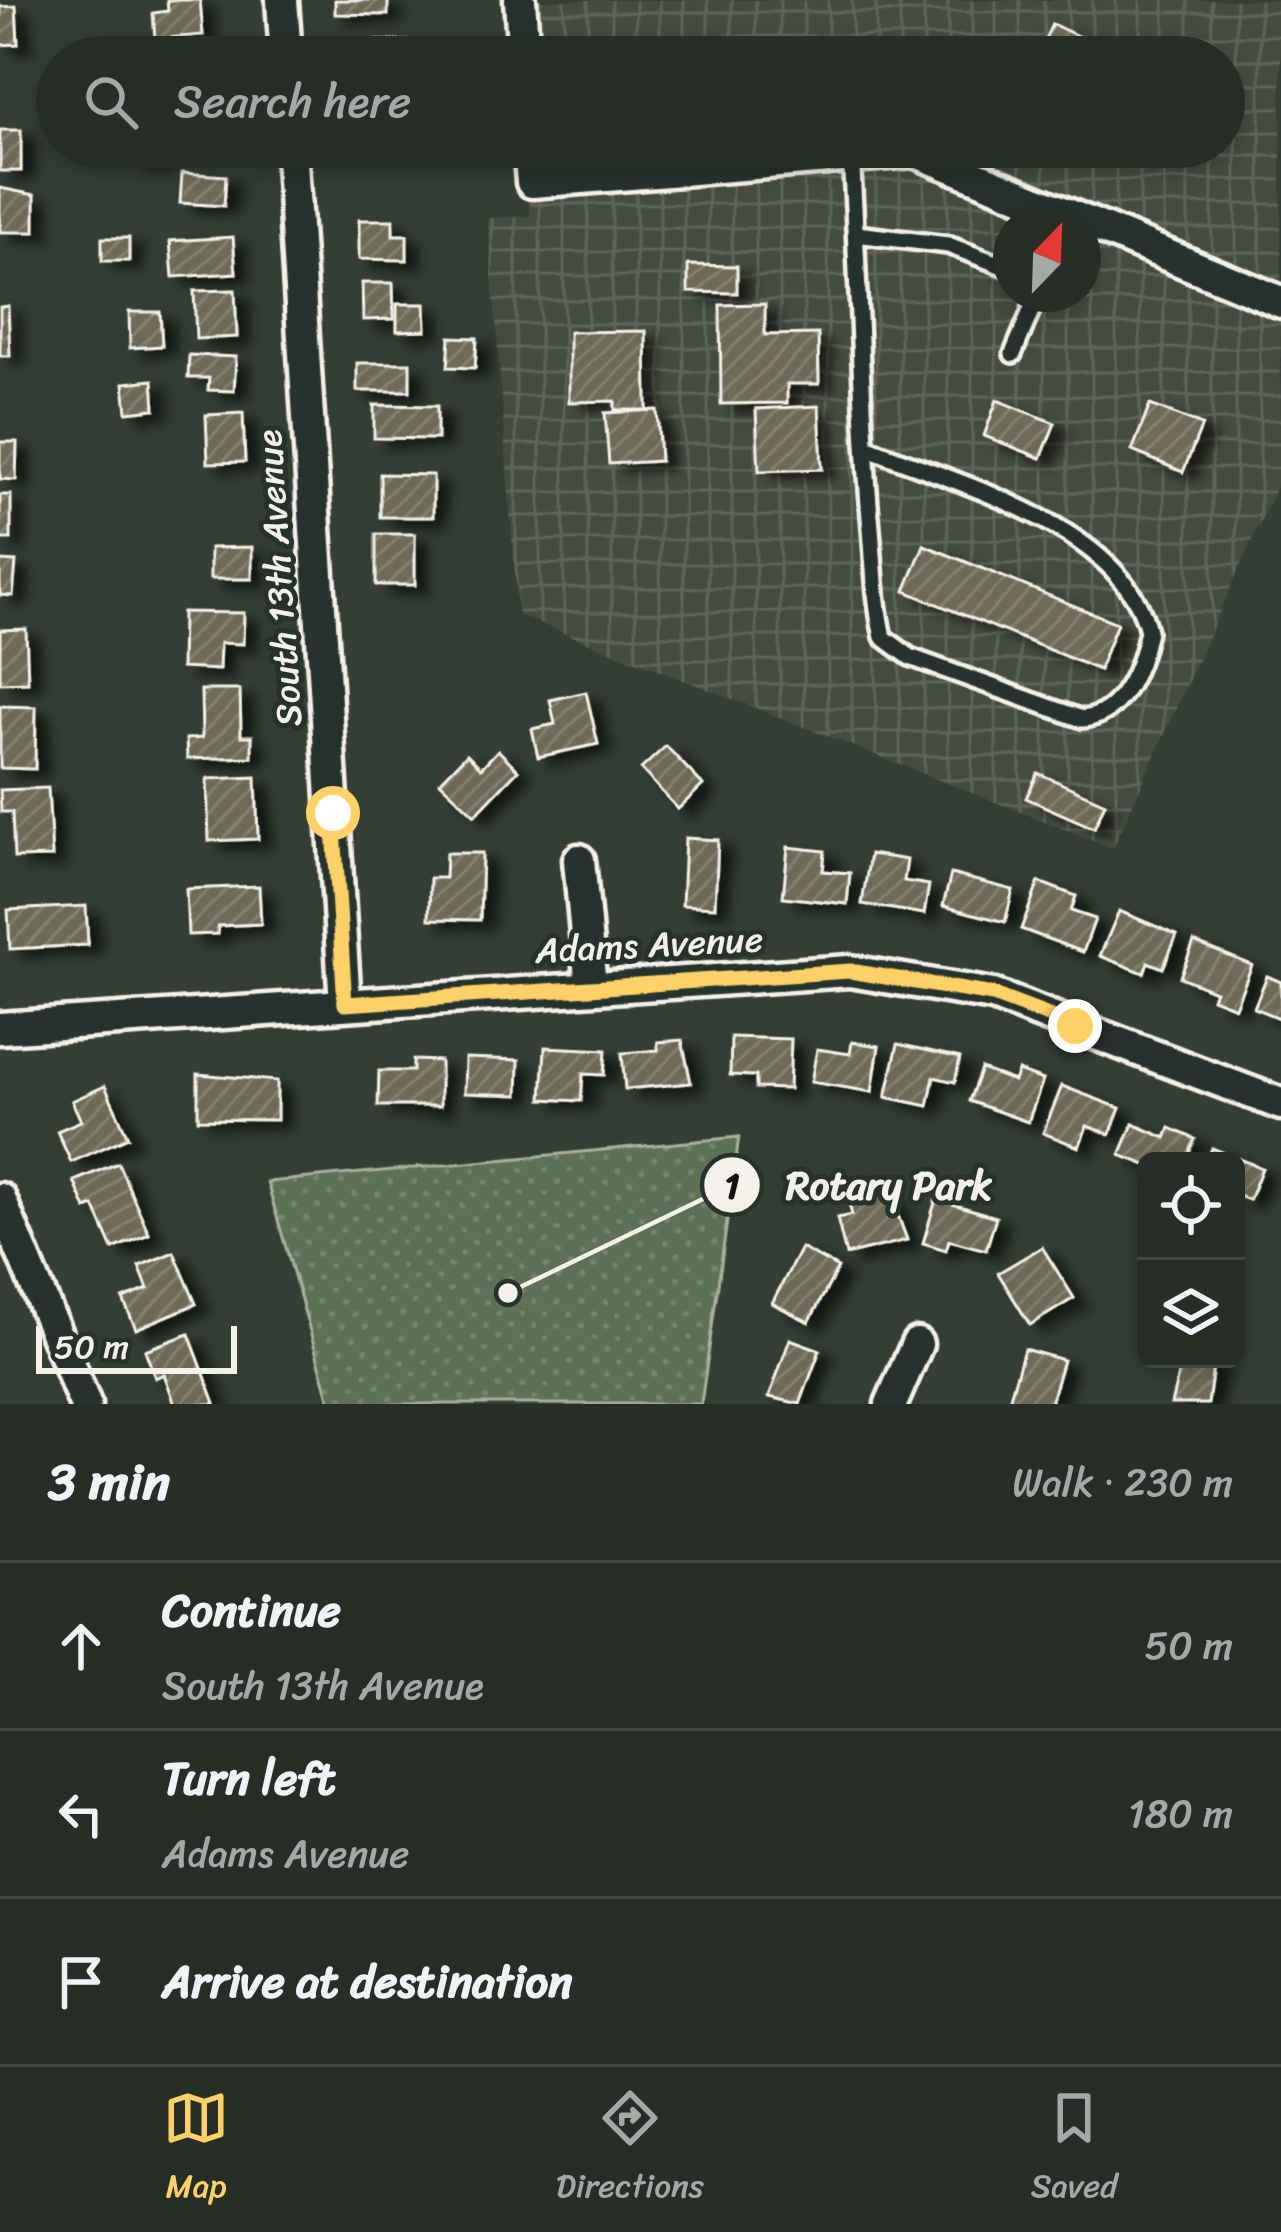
<!DOCTYPE html>
<meta charset="utf-8">
<style>
:root{--surface:#272e28;--page:#333a34;--text:#f1f3f6;--muted:#a4a8a8;--line:#434a45;--accent:#ffd166}
body{margin:0;font-family:Sriracha,sans-serif;background:var(--page);color:var(--text)}
.controls{position:absolute;right:36px;bottom:36px;display:grid;overflow:hidden;border-radius:18px;box-shadow:0 6px 18px #0003}
.controls button{width:108px;height:108px;display:grid;place-items:center;padding:0;border:0;border-bottom:3px solid var(--line);background:var(--surface);color:var(--text);font:60px sans-serif}
.compass{position:absolute;left:993px;top:204px;width:108px;height:108px;border-radius:50%;background:var(--surface);box-shadow:0 6px 18px #0003;rotate:23deg}
.scale{position:absolute;left:36px;bottom:30px;width:201px;box-sizing:border-box;padding-left:12px;border:6px solid #f4f1e8;border-top:0;font-size:33px;line-height:42px;white-space:nowrap;color:#f4f1e8;-webkit-text-stroke:9px #26332d;paint-order:stroke}
.stop{position:absolute;width:36px;height:36px;margin:-27px;border:9px solid #ffd166;border-radius:50%;background:#fff}
.stop.end{background:#ffd166;border-color:#fff;box-shadow:0 3px 12px #0008}
.list{margin:0;padding:0;list-style:none}
h2{display:flex;justify-content:space-between;align-items:center;height:156px;margin:0;padding:0 48px;font-size:51px}
h2 small{font-size:39px;font-weight:400;color:var(--muted)}
.list li{display:grid;grid-template-columns:78px 1fr auto;gap:36px;align-items:center;box-sizing:border-box;height:168px;padding:0 48px;border-top:3px solid var(--line)}
.list b{display:block;font-size:45px;white-space:nowrap}
.list p{margin:0;font-size:39px;white-space:nowrap;color:var(--muted)}
.list em{font-size:39px;font-style:normal;color:var(--muted)}
.icon{flex:none;width:66px;height:66px;fill:none;stroke:currentColor;stroke-width:2;stroke-linecap:round;stroke-linejoin:round}
.map{position:relative;flex:none;width:1281px;height:1404px;overflow:hidden}
.search{position:absolute;background:var(--surface);box-shadow:0 6px 18px #0003;left:36px;right:36px;top:36px;height:132px;display:flex;align-items:center;gap:30px;box-sizing:border-box;padding:0 42px;border-radius:66px;color:var(--muted);font-size:45px}
.sheet{height:660px;background:var(--surface)}
nav{display:flex;justify-content:space-around;align-items:center;box-sizing:border-box;height:168px;border-top:3px solid var(--line);background:var(--surface);font-size:33px;color:var(--muted)}
nav a{display:grid;justify-items:center;gap:6px}
nav .on{color:var(--accent)}
.map>svg:first-child{display:block}
.industrial{fill:url(#industrial-grid)}
.park{fill:url(#park-dots);stroke:#a9b19e;stroke-width:3}
.building{fill:url(#building-hatch);stroke:#f4f1e8;stroke-width:3;filter:url(#shadow)}
.lines{fill:none;stroke-linecap:round;stroke-linejoin:round}
.lane-casing{stroke:#f4f1e8;stroke-width:24}
.street-casing{stroke:#f4f1e8;stroke-width:39}
.lane{stroke:#26332d;stroke-width:15}
.street{stroke:#26332d;stroke-width:30}
.route{stroke:#ffd166;stroke-width:15}
.labels{text-anchor:middle;dominant-baseline:central;stroke-width:10;stroke-linejoin:round;paint-order:stroke}
.street-label{font-size:36px;fill:#f4f1e8;stroke:#26332d}
.leader{fill:none;stroke:#f4f1e8;stroke-width:4.5}
.callout-dot{fill:#f4f1e8;stroke:#26332d;stroke-width:4.5}
.mark-label{font-size:36px;text-anchor:middle;font-weight:bold;fill:#111}
.callout-label{font-size:39px;text-anchor:middle;font-weight:bold;fill:#f4f1e8;stroke:#26332d;stroke-width:10;stroke-linejoin:round;paint-order:stroke}
</style>
<div class="map">
<svg width="1281" height="1404" viewBox="0 0 1281 1404">
<defs>
<pattern id="industrial-grid" width="8" height="8" patternUnits="userSpaceOnUse" patternTransform="scale(3)"><rect width="8" height="8" fill="#454b3f"/><path d="M0 4h8M4 0v8" fill="none" stroke="#60655b"/></pattern>
<pattern id="park-dots" width="8" height="8" patternUnits="userSpaceOnUse" patternTransform="scale(3)"><rect width="8" height="8" fill="#5e7154"/><path d="M2 2h.1M6 6h.1" fill="none" stroke="#76866d" stroke-width="1.8" stroke-linecap="round"/></pattern>
<pattern id="building-hatch" width="6" height="6" patternUnits="userSpaceOnUse" patternTransform="scale(3)"><rect width="6" height="6" fill="#6e6a57"/><path d="M-1 1l2-2M0 6l6-6M5 7l2-2" fill="none" stroke="#83806f"/></pattern>
<filter id="shadow"><feDropShadow dx="13" dy="8" stdDeviation="6" flood-color="#0009"/></filter>
</defs>
<rect width="100%" height="100%" fill="#343e35"/>
<filter id="ink" filterUnits="userSpaceOnUse"><feTurbulence type="fractalNoise" baseFrequency=".00833" numOctaves="2"/><feDisplacementMap in="SourceGraphic" scale="24" xChannelSelector="R" yChannelSelector="G"/><feConvolveMatrix kernelMatrix="1 2 1 2 8 2 1 2 1" color-interpolation-filters="sRGB"/></filter>
<g filter="url(#ink)">
<g class="industrial">
<polygon points="526,0 1281,0 1281,297 933,147 1224,147 1224,57 530,57"/>
<polygon points="537,147 839,147 539,173"/>
<polygon points="914,151 1078,222 1011,222 1011,294 1083,294 1083,224 1281,310 1281,476 1113,848 518,615 488,218 530,216 529,192"/>
</g>
<polygon class="park" points="739,1137 701,1404 331,1404 267,1182"/>
<g class="building">
<polygon points="167,0 200,0 203,35 155,39 153,13 168,11"/>
<polygon points="335,0 388,0 388,15 335,14"/>
<polygon points="16,6 18,44 0,45 1,7"/>
<polygon points="1052,24 1086,40 1078,57 1039,52"/>
<polygon points="352,40 419,41 419,57 352,57"/>
<rect x="0" y="130" width="21" height="41"/>
<polygon points="134,147 161,147 161,163 134,164"/>
<polygon points="182,173 226,176 224,206 180,203"/>
<polygon points="0,188 35,195 35,232 0,232"/>
<polygon points="359,220 393,220 393,235 407,235 407,260 359,259"/>
<polygon points="233,237 236,273 173,277 170,241"/>
<rect x="102" y="238" width="27" height="23"/>
<polygon points="688,265 737,266 737,293 688,292"/>
<polygon points="362,283 393,283 394,319 363,320"/>
<polygon points="235,290 237,337 196,339 194,291"/>
<polygon points="397,304 425,304 426,330 397,331"/>
<polygon points="765,304 765,335 818,334 819,384 787,384 787,403 721,404 720,305"/>
<polygon points="8,306 10,356 0,356 0,307"/>
<polygon points="129,312 160,312 162,346 130,348"/>
<polygon points="646,331 647,410 615,410 615,401 569,402 569,332"/>
<polygon points="450,337 477,338 475,368 448,367"/>
<polygon points="189,355 236,357 234,391 208,390 209,378 188,378"/>
<rect x="357" y="363" width="53" height="28"/>
<polygon points="153,380 155,409 127,412 124,383"/>
<polygon points="997,400 1055,423 1041,458 984,436"/>
<polygon points="374,405 437,406 437,439 374,438"/>
<polygon points="1150,405 1202,425 1183,472 1132,451"/>
<polygon points="819,406 822,469 759,471 756,409"/>
<polygon points="657,410 660,461 609,464 605,413"/>
<polygon points="243,413 245,462 208,463 206,415"/>
<polygon points="0,442 17,442 16,480 0,479"/>
<polygon points="380,474 433,475 433,517 380,517"/>
<rect x="0" y="495" width="11" height="44"/>
<rect x="376" y="534" width="39" height="51"/>
<polygon points="924,545 1117,623 1099,670 905,591"/>
<polygon points="252,547 252,579 210,579 210,548"/>
<polygon points="0,561 16,562 13,596 0,595"/>
<polygon points="182,612 244,613 243,644 220,643 219,670 181,668"/>
<polygon points="26,629 28,682 0,683 0,630"/>
<polygon points="201,690 240,690 241,736 252,736 252,757 187,759 186,739 202,738"/>
<polygon points="586,692 598,744 538,757 532,729 555,724 550,700"/>
<polygon points="0,706 36,707 35,769 0,768"/>
<polygon points="666,746 703,785 678,809 641,769"/>
<polygon points="498,750 518,770 475,815 440,782 467,754 481,768"/>
<polygon points="1038,773 1105,803 1094,828 1026,798"/>
<polygon points="256,777 258,839 209,841 207,779"/>
<polygon points="48,788 52,857 14,858 12,812 1,812 0,790"/>
<polygon points="685,838 718,840 715,907 682,905"/>
<polygon points="788,847 825,851 823,871 850,873 847,904 783,897"/>
<polygon points="446,853 482,853 480,920 429,919 430,878 445,878"/>
<polygon points="870,854 907,860 904,881 929,885 924,914 862,904"/>
<polygon points="951,874 1013,890 1005,922 943,906"/>
<polygon points="1039,882 1076,896 1071,911 1095,919 1083,952 1021,929"/>
<polygon points="259,886 261,924 218,926 218,934 188,935 186,889"/>
<polygon points="86,906 88,945 10,949 8,910"/>
<polygon points="1119,911 1177,935 1163,968 1148,962 1144,973 1100,956"/>
<polygon points="1194,942 1252,965 1235,1007 1212,998 1215,991 1180,977"/>
<polygon points="1267,976 1281,982 1281,1019 1254,1008"/>
<polygon points="731,1037 791,1039 789,1089 756,1088 756,1076 730,1075"/>
<polygon points="682,1040 691,1083 625,1089 622,1053 658,1050 658,1042"/>
<polygon points="852,1042 879,1046 872,1092 811,1082 817,1049 850,1054"/>
<polygon points="898,1044 960,1058 955,1082 934,1077 928,1106 886,1097"/>
<polygon points="545,1047 606,1050 604,1075 583,1074 581,1101 542,1099"/>
<polygon points="465,1058 519,1060 518,1095 464,1093"/>
<polygon points="413,1060 440,1061 440,1106 378,1106 379,1071 413,1071"/>
<polygon points="981,1069 1014,1081 1018,1071 1043,1080 1028,1122 969,1101"/>
<polygon points="198,1074 277,1081 277,1120 198,1119"/>
<polygon points="105,1086 128,1137 71,1162 57,1131 81,1121 72,1101"/>
<polygon points="1062,1086 1120,1108 1110,1134 1087,1126 1079,1147 1043,1133"/>
<polygon points="1133,1124 1166,1138 1170,1128 1195,1139 1186,1161 1146,1165 1120,1155"/>
<polygon points="1212,1148 1262,1168 1249,1200 1236,1195 1236,1161 1207,1161"/>
<polygon points="118,1163 149,1234 113,1249 94,1206 86,1209 74,1181"/>
<polygon points="889,1191 907,1240 846,1255 837,1218 852,1215 848,1200"/>
<polygon points="936,1199 996,1217 986,1250 949,1240 946,1250 923,1243"/>
<polygon points="1042,1247 1074,1298 1030,1325 998,1273"/>
<polygon points="801,1248 838,1268 809,1322 772,1303"/>
<polygon points="174,1252 196,1304 136,1329 123,1299 148,1289 139,1266"/>
<polygon points="189,1334 215,1403 212,1404 175,1404 164,1374 155,1378 145,1350"/>
<polygon points="790,1339 820,1350 800,1404 769,1397"/>
<polygon points="1024,1349 1063,1360 1050,1404 1008,1404"/>
<polygon points="1182,1359 1214,1359 1208,1404 1171,1404"/>
</g>
<g class="lines">
<defs>
<g id="lane">
<path d="M851,156c8,120 9,241 19,361 4,40 4,81 13,120l27,20 172,62c41,-3 59,-53 66,-88 -24,-105 -194,-148 -282,-184"/>
<polyline points="856,234 948,245 1011,269"/>
<polyline points="1013,354 1038,294"/>
</g>
<g id="street">
<polyline points="282,0 286,57"/>
<polyline points="520,0 524,57"/>
<polyline points="291,147 345,1004"/>
<polyline points="529,147 532,182 914,151 1281,302"/>
<polyline points="579,860 591,987"/>
<polyline points="0,1028 850,971 993,995 1281,1104"/>
<polyline points="0,1199 85,1404"/>
<polyline points="891,1404 917,1344"/>
</g>
</defs>
<use href="#lane" class="lane-casing"/>
<use href="#street" class="street-casing"/>
<use href="#lane" class="lane"/>
<use href="#street" class="street"/>
</g>
</g>
<g class="lines" filter="url(#ink)">
<polyline class="route" points="333,813 345,1004 850,971 993,995 1075,1026"/>
</g>
<g class="labels">
<g class="street-label">
<text transform="translate(279 578) rotate(-94)">South 13th Avenue</text>
<text transform="translate(649 945) rotate(-3)">Adams Avenue</text>
</g>
</g>
<path class="leader" d="M508 1293L732 1185"/>
<g class="callout-dot">
<circle cx="508" cy="1293" r="12"/>
<circle cx="732" cy="1185" r="30"/>
</g>
<g class="mark-label">
<text x="732" y="1198">1</text>
</g>
<g class="callout-label">
<text x="889" y="1199">Rotary Park</text>
</g>
</svg>
<div class="controls">
<button><svg class="icon" aria-label="locate" viewBox="0 0 24 24"><circle cx="12" cy="12" r="6"/><path d="M12 2v4M12 18v4M2 12h4M18 12h4"/></svg></button>
<button><svg class="icon" aria-label="layers" viewBox="0 0 24 24"><path d="M12 4l9 5-9 5-9-5zM3 14l9 5 9-5"/></svg></button>
</div>
<svg class="compass" viewBox="-18 -18 36 36"><path d="M0-13l5 13h-10z" fill="#e53935"/><path d="M0 13l5-13h-10z" fill="#a4a8a8"/></svg>
<div class="scale">50 m</div>
<div class="stop" style="left:333px;top:813px"></div>
<div class="stop end" style="left:1075px;top:1026px"></div>
<div class="search"><svg class="icon" aria-label="search" viewBox="0 0 24 24"><circle cx="10" cy="10" r="6"/><path d="M15 15l6 6"/></svg>Search here</div>
</div>
<section class="sheet">
<h2>3 min<small>Walk · 230 m</small></h2>
<ul class="list">
<li><svg class="icon" aria-label="ahead" viewBox="0 0 24 24"><path d="M12 20V5M6 11l6-6 6 6"/></svg><div><b>Continue</b><p>South 13th Avenue</p></div><em>50 m</em></li>
<li><svg class="icon" aria-label="left" viewBox="0 0 24 24"><path d="M17 20v-9H6M10 6l-5 5 5 5"/></svg><div><b>Turn left</b><p>Adams Avenue</p></div><em>180 m</em></li>
<li><svg class="icon" aria-label="arrive" viewBox="0 0 24 24"><path d="M6 21V4h12l-3 4 3 4H6"/></svg><div><b>Arrive at destination</b></div></li>
</ul>
</section>
<nav>
<a class="on"><svg class="icon" aria-label="map" viewBox="0 0 24 24"><path d="M3 6l6-2 6 2 6-2v14l-6 2-6-2-6 2zM9 4v14M15 6v14"/></svg>Map</a>
<a><svg class="icon" aria-label="directions" viewBox="0 0 24 24"><path d="M12 3l9 9-9 9-9-9zM9 14v-3h6M13 9l2 2-2 2"/></svg>Directions</a>
<a><svg class="icon" aria-label="saved" viewBox="0 0 24 24"><path d="M7 4h10v16l-5-4-5 4z"/></svg>Saved</a>
</nav>
